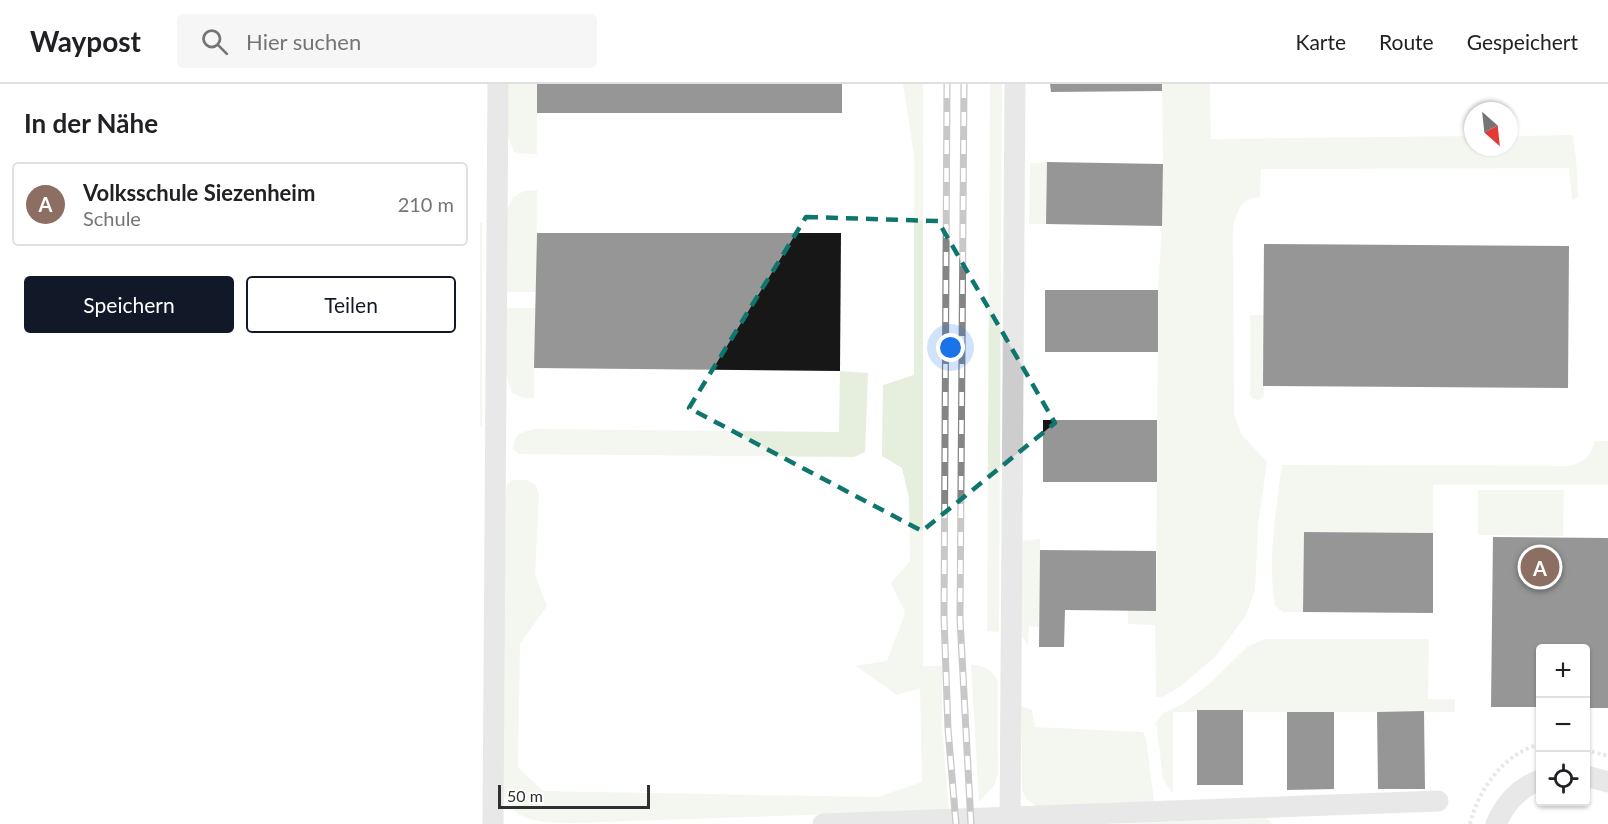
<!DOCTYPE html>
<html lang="de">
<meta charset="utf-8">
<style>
:root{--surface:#fff;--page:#f6f6f6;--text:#202124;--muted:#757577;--line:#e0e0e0;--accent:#111827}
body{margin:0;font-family:Lato,sans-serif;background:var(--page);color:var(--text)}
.controls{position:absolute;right:18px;bottom:18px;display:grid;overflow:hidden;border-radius:6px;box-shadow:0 2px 4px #0004}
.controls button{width:54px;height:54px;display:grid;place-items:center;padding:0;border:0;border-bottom:2px solid var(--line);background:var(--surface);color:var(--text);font:30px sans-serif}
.compass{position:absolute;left:984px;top:18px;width:54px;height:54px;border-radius:50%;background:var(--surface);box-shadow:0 2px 4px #0004;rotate:153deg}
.scale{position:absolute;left:18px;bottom:15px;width:152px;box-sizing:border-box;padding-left:6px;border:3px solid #303030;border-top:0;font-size:16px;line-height:21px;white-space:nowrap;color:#303030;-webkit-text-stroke:4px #fff;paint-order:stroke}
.you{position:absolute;left:471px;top:264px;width:21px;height:21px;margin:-15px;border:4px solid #fff;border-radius:50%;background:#1a73e8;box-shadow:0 0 0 9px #1a73e833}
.badge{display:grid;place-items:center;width:39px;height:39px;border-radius:50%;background:var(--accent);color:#fff;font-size:20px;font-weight:700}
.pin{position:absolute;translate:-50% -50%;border:3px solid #fff;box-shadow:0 2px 6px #0006}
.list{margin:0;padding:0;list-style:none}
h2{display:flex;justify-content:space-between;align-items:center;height:78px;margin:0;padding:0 24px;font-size:26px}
h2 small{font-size:20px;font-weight:400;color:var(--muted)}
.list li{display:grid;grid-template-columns:39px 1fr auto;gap:18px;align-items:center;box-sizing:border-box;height:84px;margin:0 12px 12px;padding:0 12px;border:2px solid var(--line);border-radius:6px}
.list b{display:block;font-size:22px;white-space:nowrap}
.list p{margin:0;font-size:20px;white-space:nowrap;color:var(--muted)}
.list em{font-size:20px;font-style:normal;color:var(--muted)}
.actions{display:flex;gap:12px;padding:18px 24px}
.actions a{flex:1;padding:14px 0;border:2px solid var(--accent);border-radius:6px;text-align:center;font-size:21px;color:var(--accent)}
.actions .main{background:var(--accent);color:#fff}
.icon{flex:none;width:33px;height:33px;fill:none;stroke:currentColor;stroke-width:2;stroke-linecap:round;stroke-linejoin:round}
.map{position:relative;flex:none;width:1128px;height:740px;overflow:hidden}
header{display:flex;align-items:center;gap:36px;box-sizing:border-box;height:84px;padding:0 30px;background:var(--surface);border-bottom:2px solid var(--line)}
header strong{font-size:28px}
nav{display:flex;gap:33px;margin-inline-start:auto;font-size:21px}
.search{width:420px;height:54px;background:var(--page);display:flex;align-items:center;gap:15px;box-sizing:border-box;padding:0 21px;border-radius:6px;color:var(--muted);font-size:22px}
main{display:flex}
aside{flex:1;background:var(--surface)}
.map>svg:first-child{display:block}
.green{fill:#e6eedd}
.building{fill:#171717}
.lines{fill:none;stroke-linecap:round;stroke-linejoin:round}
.path{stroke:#cdcdcd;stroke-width:4;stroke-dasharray:3 3;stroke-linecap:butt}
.minor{stroke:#cdcdcd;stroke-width:21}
.rail-casing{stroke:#858585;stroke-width:7}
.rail{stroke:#fff;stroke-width:4.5;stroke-dasharray:14;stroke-linecap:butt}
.marked{fill:none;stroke:#0f766e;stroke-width:4.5;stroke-dasharray:12 8;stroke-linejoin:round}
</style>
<header>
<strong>Waypost</strong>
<div class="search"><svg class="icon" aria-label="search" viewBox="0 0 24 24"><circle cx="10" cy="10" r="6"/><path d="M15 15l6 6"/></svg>Hier suchen</div>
<nav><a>Karte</a><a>Route</a><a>Gespeichert</a></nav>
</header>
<main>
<aside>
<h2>In der Nähe<small></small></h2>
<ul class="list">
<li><span class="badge" style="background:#8d6e63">A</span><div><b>Volksschule Siezenheim</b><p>Schule</p></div><em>210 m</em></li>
</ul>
<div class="actions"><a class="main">Speichern</a><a>Teilen</a></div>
</aside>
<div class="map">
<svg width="1128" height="740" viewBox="0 0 1128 740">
<rect width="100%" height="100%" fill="#fff"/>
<g class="green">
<polygon points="28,0 57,0 57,70 44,70 34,68 28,53"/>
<path d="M423,0h20v582h19v61l7,83 -377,13c-32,-1 -57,1 -70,-31l3,-294 2,-13 5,-5h15l9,5 3,10 -4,80 12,31 -27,38 -2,123 25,24 335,6 44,-15 -2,-94 -23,7 -41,-29 31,-5 18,-48 -14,-30 19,-22 -1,-63 -7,-30 -20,-12 1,-71 31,-10v-220z"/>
<polygon points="510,0 522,0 519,548 507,547"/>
<path d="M682,0h48l1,55 262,-3v11h36v-11l64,-1 4,34 1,27 -4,4 -2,-1 -3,-31 -308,1 -1,28c-21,2 -21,13 -27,30l1,187 8,21 25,27 -9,64 -3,64 -9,25 -29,40 -37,32 -18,10h-6l-1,-72 -27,-1v-14h28l2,-320 4,-64 1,-62z"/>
<polygon points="567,78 566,140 549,140 550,79"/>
<polygon points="57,106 56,208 26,208 26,128 33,113 44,107"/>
<polygon points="0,139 2,139 2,342 0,344"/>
<polygon points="25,224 56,224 54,314 43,314 32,309 26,292"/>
<polygon points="770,231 784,231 784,309 783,314 778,316 773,315 770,310"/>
<polygon points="360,287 388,289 385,368 374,373 39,370 33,365 34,358 38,350 54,345 359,348"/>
<path d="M1115,357h13v44h-175v48l-129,-1 -1,80h-20l-8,-6c-8,-46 1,-95 7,-141l287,1c15,-4 21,-9 26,-25z"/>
<polygon points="998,406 1084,406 1083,452 998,451"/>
<polygon points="560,455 559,543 549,542 548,562 540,549 541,457"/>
<polygon points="784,555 949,555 948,615 975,615 975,628 693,628 693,710 683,695 676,639 683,629 703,620 728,601 767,563"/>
<path d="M491,581c14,0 21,5 27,17v93l-4,11 -15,16z"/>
<polygon points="541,622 552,626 555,643 663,648 666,655 674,717 666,721 558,723 547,716 542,706"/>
<polygon points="787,734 792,740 632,740"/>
</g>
<g class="building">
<rect x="57" y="0" width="305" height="29"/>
<polygon points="570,0 682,0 682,7 571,8"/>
<polygon points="567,78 683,80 682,142 566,140"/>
<polygon points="57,149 361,149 360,287 54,284"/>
<polygon points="784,160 1089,162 1088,304 783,302"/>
<rect x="565" y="206" width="113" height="62"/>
<rect x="563" y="336" width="114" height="62"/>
<polygon points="824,448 953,449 953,529 823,528"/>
<polygon points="1013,453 1128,454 1128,624 1106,624 1106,564 1060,564 1060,623 1011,623"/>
<polygon points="560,466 676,467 676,527 585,526 584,563 559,563"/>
<rect x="717" y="626" width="46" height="75"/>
<polygon points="944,627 945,705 898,705 897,628"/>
<polygon points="807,628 854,628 854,705 807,706"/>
</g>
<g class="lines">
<g class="path">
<polyline points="1106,666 1128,672"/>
<path d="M990,740c9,-36 34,-70 70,-80"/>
</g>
<g class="minor">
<polyline points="1106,692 1128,698"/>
<polyline points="13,740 18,0"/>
<polyline points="343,740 958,717"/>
<polyline points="530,740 535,0"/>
<path d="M1016,740c9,-21 23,-36 44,-44"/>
</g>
<defs>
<g id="rail">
<polyline points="467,0 464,533 468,645 476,740"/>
<polyline points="484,0 480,535 491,740"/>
</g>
</defs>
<use href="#rail" class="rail-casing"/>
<use href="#rail" class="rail"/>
</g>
<path d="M0 0H1128V740H0ZM326,133l132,4 117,202 -133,108 -233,-123z" fill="#fff" fill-opacity=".55" fill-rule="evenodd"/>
<path class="marked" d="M326,133l132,4 117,202 -133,108 -233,-123z"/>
</svg>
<div class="controls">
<button>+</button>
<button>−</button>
<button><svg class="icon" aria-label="locate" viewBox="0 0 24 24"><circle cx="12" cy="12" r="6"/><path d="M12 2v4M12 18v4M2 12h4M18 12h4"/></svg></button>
</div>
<svg class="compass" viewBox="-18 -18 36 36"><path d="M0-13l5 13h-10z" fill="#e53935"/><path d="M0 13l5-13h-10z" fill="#757577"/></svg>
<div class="scale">50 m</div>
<div class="you"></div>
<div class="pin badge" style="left:1060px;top:483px;background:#8d6e63">A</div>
</div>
</main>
